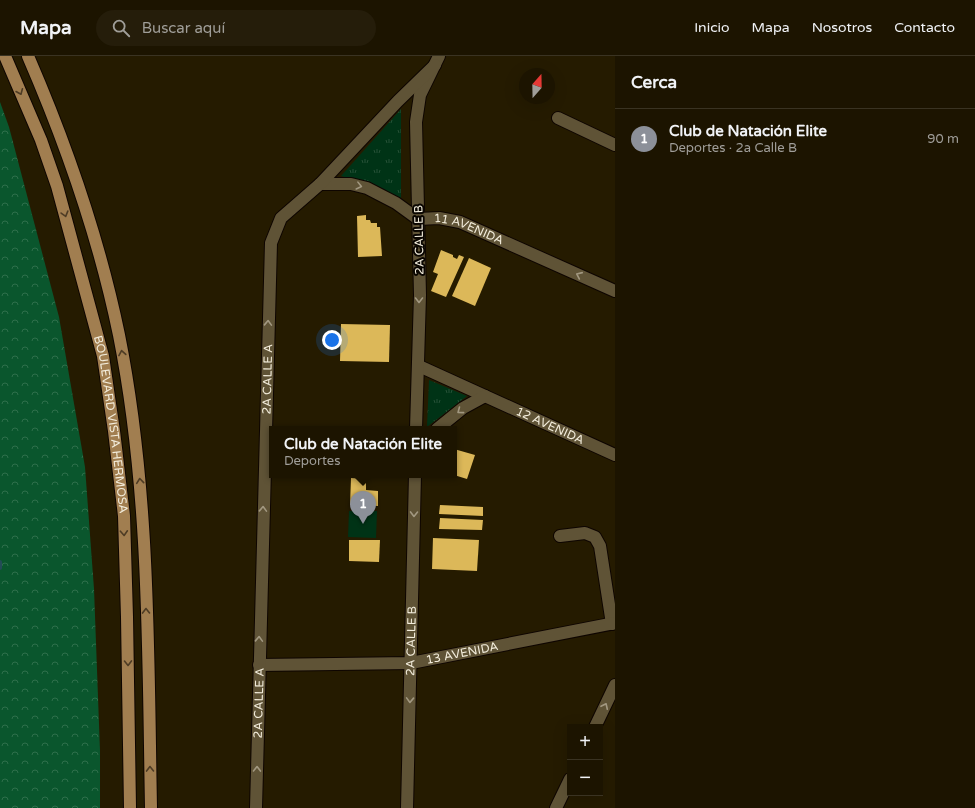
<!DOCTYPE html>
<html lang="es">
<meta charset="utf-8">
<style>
:root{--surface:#1c1400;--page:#251d0a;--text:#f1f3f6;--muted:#a09e99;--line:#3a3322;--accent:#8c9099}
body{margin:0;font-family:"Varela Round",sans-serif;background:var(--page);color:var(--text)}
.controls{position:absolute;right:12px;bottom:12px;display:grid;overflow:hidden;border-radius:0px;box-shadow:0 4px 16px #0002}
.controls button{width:36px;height:36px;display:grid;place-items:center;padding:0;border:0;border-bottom:1px solid var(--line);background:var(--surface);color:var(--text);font:20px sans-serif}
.compass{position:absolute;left:519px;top:12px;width:36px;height:36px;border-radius:50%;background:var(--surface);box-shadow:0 4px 16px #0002;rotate:20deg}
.you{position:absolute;left:332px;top:284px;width:14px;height:14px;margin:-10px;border:3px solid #fff;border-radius:50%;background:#1a73e8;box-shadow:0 0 0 6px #1a73e833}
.badge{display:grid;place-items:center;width:26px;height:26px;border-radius:50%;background:var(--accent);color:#fff;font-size:13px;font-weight:700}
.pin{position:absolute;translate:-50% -33px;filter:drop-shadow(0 1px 2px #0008)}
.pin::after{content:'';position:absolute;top:21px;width:14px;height:12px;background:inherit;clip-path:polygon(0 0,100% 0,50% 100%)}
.popup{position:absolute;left:269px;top:370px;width:188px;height:52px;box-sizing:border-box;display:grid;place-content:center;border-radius:0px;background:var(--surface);filter:drop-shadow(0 1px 3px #0005);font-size:13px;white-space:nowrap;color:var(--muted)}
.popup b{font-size:15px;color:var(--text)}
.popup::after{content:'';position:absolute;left:50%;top:100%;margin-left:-8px;border:8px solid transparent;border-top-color:var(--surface)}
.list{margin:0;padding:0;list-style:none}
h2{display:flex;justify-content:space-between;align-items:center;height:52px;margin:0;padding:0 16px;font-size:17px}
h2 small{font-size:13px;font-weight:400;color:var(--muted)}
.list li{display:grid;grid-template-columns:26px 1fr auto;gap:12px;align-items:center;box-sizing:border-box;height:60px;padding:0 16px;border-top:1px solid var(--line)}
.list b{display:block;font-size:15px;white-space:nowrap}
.list p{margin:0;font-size:13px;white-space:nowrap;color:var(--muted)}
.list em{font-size:13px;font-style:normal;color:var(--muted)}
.icon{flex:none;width:22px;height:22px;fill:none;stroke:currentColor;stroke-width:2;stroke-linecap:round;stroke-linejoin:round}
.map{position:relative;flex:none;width:615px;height:752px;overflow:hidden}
header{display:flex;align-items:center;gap:24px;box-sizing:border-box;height:56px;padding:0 20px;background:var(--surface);border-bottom:1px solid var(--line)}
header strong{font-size:19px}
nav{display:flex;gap:22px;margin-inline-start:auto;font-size:14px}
.search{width:280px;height:36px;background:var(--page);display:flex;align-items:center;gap:10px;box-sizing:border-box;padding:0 14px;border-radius:22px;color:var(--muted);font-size:15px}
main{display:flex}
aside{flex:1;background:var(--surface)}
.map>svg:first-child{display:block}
.grass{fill:url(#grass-tufts)}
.forest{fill:url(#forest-crowns)}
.pitch{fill:#003316}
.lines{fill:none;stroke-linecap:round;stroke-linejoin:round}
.stream{stroke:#234c56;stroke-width:4}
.building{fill:#dcb859}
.minor-casing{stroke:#0e0500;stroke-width:14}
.major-casing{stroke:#0e0500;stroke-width:14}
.minor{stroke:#5f5336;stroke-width:12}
.major{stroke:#a17e50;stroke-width:12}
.oneway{stroke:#4e3c25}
.oneway2{stroke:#a29881}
.labels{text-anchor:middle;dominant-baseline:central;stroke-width:4;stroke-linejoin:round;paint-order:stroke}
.street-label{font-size:12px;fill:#f3eddc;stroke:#0a0601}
</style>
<header>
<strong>Mapa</strong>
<div class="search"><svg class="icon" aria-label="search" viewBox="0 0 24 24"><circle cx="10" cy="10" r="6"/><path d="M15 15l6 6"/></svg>Buscar aquí</div>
<nav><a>Inicio</a><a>Mapa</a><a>Nosotros</a><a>Contacto</a></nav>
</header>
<main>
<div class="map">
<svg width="615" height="752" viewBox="0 0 615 752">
<defs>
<pattern id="grass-tufts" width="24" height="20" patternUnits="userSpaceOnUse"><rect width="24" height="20" fill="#003316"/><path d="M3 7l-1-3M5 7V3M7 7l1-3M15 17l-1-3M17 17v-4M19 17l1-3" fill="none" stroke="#265137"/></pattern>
<pattern id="forest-crowns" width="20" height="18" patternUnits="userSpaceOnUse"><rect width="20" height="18" fill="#0a562d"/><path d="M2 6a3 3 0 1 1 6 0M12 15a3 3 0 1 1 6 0" fill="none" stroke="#2e6f4b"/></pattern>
</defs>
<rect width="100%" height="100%" fill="#251b00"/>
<g class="grass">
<polygon points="401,53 401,145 370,128 341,120"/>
<polygon points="429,324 467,340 427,371"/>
</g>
<polygon class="forest" points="0,46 9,71 59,261 85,411 94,533 100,695 100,752 0,752"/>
<polygon class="pitch" points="349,455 377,455 376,482 348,481"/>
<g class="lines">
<polyline class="stream" points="0,506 0,512"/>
</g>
<g class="building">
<polygon points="366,159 366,164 370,164 371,167 377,167 377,171 380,171 382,200 358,201 357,160"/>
<polygon points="441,194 453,199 453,201 457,203 459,199 464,201 446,241 431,235 438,218 433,216"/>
<polygon points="469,202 491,212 475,250 452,240"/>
<polygon points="341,268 390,269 389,306 340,305"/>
<polygon points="454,393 475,399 467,423 454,419"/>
<polygon points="351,422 366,423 366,434 378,435 378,450 350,449"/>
<polygon points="440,449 483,451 483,460 439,458"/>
<polygon points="440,462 483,464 482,474 439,473"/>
<polygon points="433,482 479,484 477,515 432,513"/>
<polygon points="349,484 380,484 379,506 349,505"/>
</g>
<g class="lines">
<defs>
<g id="minor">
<polyline points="558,62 615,89"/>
<path id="s1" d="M320,128h31l16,4 29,15 22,16 21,-1 21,4 155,69"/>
<path id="s2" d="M419,310l196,89"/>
<polyline points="416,373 420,239 416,66 420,39 439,0"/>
<polyline points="437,373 463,352 485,340"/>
<polyline points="560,480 585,477 595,481 600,490 612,568"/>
<path id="s3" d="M259,609l152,-2 204,-40"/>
<polyline points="595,671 615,629"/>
<path id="s4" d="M256,752l15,-565 10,-25 39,-34 78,-83 37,-36"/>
<path id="s5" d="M407,752l8,-333"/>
<polyline points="556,752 570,723"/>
</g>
<g id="major">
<path id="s6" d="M5,0l36,84 16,46 46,170 11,75 10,85 3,101 3,191"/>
<path d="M28,0c39,90 71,182 91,279 31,155 29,315 32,473"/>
</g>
</defs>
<use href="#minor" class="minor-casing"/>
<use href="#major" class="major-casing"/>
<use href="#minor" class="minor"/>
<use href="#major" class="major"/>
</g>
<defs><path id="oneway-chevron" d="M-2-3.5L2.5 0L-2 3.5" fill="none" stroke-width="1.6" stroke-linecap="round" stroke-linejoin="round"/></defs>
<g class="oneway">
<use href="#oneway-chevron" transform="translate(20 36) rotate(67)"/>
<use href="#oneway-chevron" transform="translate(65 158) rotate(74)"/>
<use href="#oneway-chevron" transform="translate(122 297) rotate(-100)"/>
<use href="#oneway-chevron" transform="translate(140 425) rotate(-96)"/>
<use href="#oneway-chevron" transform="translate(124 477) rotate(87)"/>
<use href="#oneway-chevron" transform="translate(146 555) rotate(-91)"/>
<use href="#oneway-chevron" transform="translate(128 607) rotate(89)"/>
<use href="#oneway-chevron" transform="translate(150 713) rotate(-91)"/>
</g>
<g class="oneway2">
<use href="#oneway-chevron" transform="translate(359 130) rotate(14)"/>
<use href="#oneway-chevron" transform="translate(579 219) rotate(-156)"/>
<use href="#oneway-chevron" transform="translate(419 244) rotate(90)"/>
<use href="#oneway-chevron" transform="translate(268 267) rotate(-88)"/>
<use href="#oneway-chevron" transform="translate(460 355) rotate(143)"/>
<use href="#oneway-chevron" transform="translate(263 453) rotate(-88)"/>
<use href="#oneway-chevron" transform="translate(414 458) rotate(91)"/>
<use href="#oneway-chevron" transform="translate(259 583) rotate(-88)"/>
<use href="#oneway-chevron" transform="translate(410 644) rotate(92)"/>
<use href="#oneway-chevron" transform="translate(605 650) rotate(-65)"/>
<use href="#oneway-chevron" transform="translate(257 713) rotate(-89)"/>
</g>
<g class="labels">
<g class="street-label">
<text stroke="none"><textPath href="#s1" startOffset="160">11 AVENIDA</textPath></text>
<text transform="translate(419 184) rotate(-91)">2A CALLE B</text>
<text stroke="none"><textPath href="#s4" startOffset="429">2A CALLE A</textPath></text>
<text stroke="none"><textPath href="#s6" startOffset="385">BOULEVARD VISTA HERMOSA</textPath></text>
<text stroke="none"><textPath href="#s2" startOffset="144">12 AVENIDA</textPath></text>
<text stroke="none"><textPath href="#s5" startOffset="167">2A CALLE B</textPath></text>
<text stroke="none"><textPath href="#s3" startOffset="204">13 AVENIDA</textPath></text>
<text stroke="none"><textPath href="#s4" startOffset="105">2A CALLE A</textPath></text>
</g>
</g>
</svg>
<div class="controls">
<button>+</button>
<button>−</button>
</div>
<svg class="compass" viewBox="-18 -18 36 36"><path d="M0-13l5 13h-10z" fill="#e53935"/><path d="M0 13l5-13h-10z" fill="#a09e99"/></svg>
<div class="you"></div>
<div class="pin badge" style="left:363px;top:468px">1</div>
<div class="popup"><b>Club de Natación Elite</b>Deportes</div>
</div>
<aside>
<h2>Cerca<small></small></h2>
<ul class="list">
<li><span class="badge">1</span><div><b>Club de Natación Elite</b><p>Deportes · 2a Calle B</p></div><em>90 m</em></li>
</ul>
</aside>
</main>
